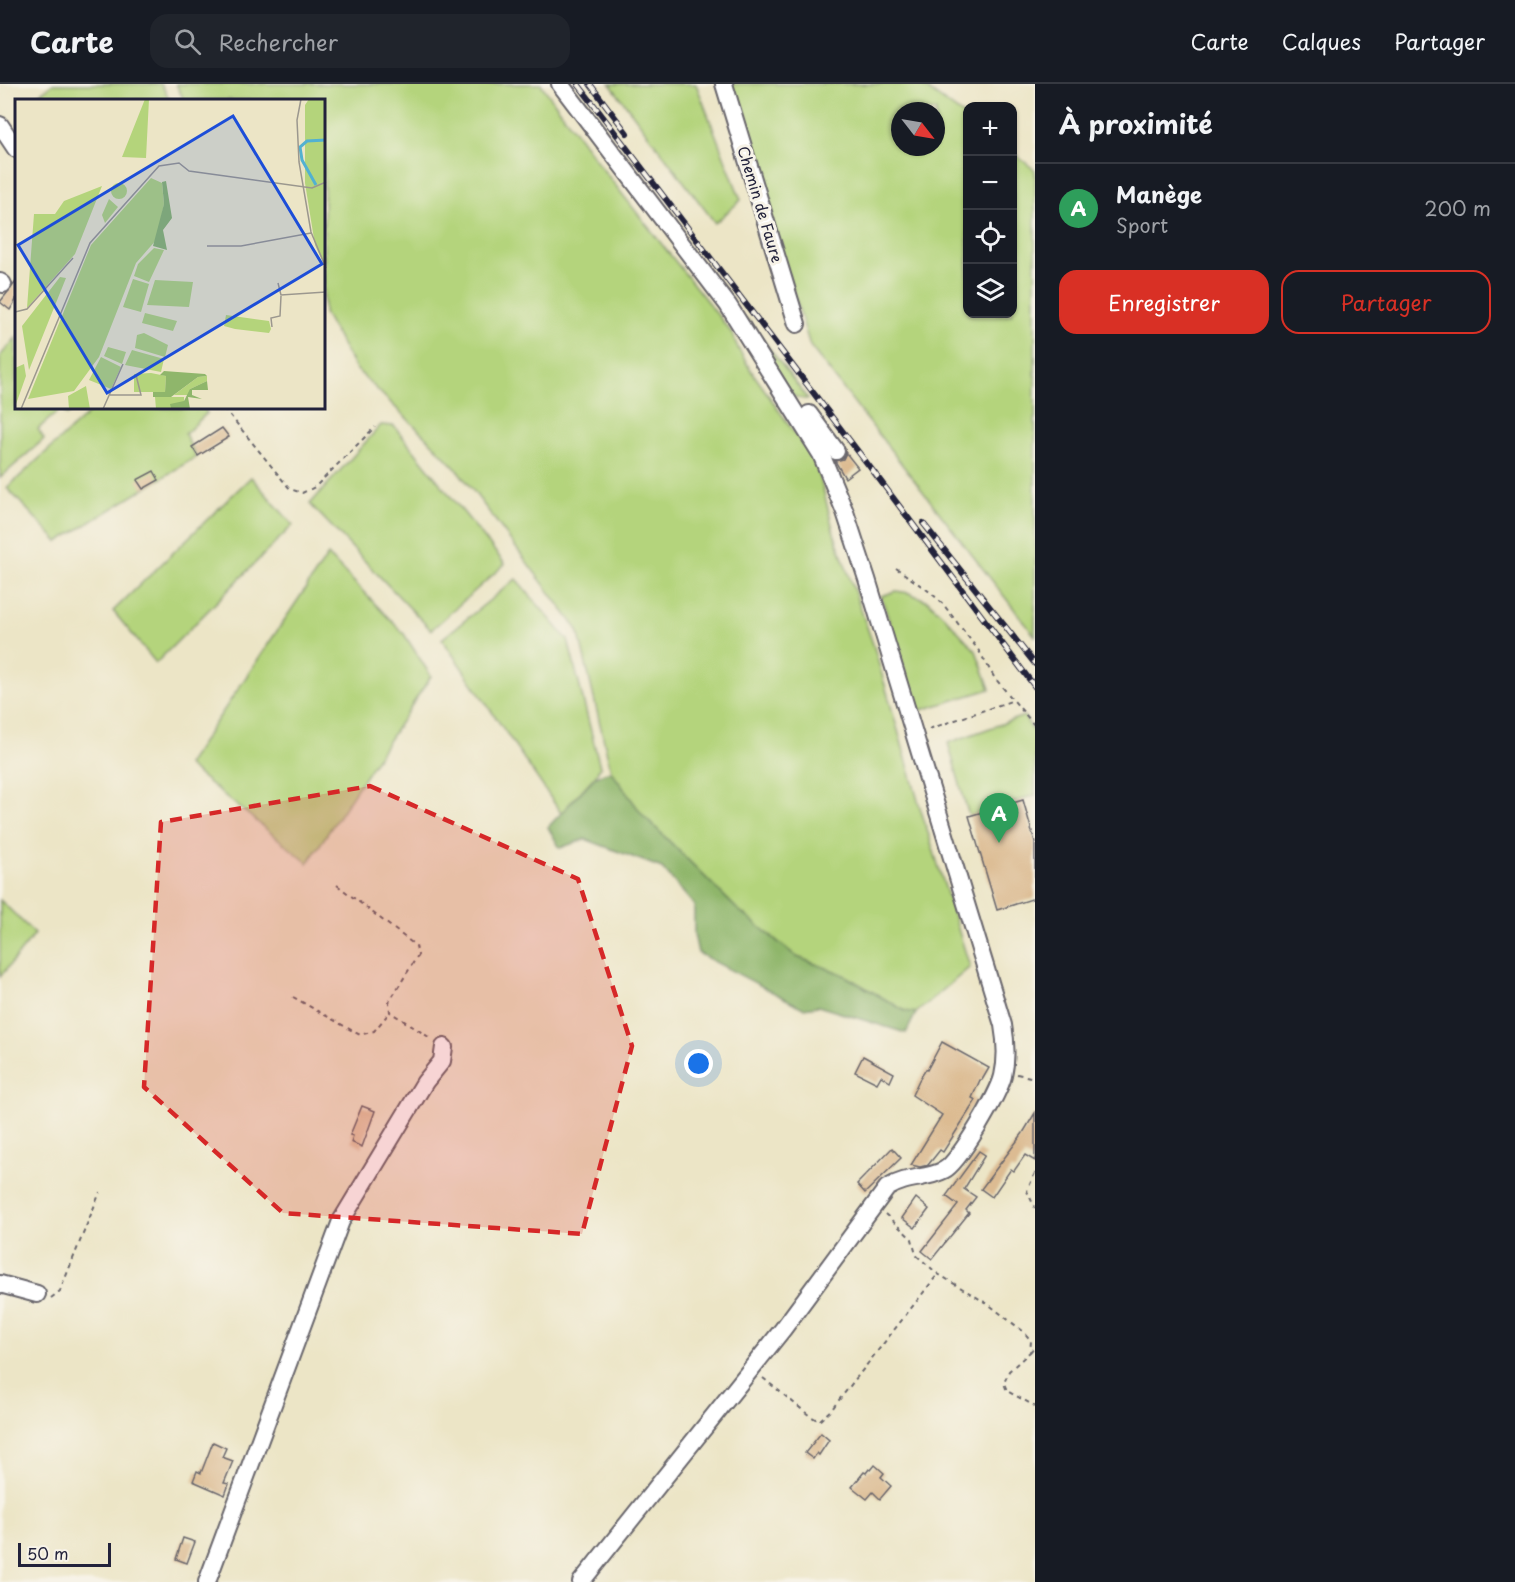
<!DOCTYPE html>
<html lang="fr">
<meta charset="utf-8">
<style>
:root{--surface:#171b24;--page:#20242c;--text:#f1f3f6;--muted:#9ea1a6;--line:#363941;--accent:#d93025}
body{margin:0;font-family:"Playpen Sans",sans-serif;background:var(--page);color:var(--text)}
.controls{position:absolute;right:18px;top:18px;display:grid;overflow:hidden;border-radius:12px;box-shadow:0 2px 4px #0004}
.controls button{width:54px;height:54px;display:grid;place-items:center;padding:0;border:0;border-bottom:2px solid var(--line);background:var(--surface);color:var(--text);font:30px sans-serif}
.compass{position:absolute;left:891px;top:18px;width:54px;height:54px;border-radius:50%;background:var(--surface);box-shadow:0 2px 4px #0004;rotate:121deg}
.scale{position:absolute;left:18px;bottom:15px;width:93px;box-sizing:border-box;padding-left:6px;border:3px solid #22223b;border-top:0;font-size:16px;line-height:21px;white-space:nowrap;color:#22223b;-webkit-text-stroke:4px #f7f3e8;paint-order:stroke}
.you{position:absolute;left:699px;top:980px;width:21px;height:21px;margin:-15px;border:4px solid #fff;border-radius:50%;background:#1a73e8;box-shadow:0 0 0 9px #1a73e833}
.badge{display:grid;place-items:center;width:39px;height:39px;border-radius:50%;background:var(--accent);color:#fff;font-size:20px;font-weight:700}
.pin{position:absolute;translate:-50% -50px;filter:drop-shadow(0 2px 3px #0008)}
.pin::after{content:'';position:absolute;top:32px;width:21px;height:18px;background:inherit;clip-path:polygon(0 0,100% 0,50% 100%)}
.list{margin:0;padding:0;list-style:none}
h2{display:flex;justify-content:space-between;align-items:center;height:78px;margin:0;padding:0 24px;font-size:26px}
h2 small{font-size:20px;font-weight:400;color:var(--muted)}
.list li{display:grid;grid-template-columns:39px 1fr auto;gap:18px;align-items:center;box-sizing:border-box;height:90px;padding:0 24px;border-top:2px solid var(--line)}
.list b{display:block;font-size:22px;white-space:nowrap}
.list p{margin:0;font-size:20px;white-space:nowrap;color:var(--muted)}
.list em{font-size:20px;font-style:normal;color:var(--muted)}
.actions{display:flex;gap:12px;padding:18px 24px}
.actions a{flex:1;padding:14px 0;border:2px solid var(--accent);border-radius:18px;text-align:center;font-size:21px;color:var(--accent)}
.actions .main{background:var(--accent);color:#fff}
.icon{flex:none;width:33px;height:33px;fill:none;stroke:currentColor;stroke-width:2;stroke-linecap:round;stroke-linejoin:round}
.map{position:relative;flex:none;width:1035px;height:1498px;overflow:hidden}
header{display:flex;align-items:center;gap:36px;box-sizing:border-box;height:84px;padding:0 30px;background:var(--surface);border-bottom:2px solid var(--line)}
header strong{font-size:28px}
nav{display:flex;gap:33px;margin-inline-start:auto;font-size:21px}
.search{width:420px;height:54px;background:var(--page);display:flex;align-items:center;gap:15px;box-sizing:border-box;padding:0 21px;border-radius:18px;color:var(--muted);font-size:22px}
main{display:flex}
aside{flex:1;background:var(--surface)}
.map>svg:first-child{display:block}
.green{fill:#b4d47b;stroke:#6b7b5b;stroke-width:1.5;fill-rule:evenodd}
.forest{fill:#8fb66b;stroke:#586c53;stroke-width:1.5}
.building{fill:#dcbb92}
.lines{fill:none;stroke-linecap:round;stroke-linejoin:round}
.minor-casing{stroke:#69666c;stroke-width:20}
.path{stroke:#69666c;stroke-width:2;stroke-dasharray:4.5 4.5;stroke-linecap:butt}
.minor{stroke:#fff;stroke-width:16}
.rail-casing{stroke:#22223b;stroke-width:6}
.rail{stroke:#f7f3e8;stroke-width:4;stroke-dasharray:11;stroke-linecap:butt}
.marked{fill:#d62828;fill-opacity:0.2;stroke:#d62828;stroke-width:4.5;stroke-dasharray:12 8;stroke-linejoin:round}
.labels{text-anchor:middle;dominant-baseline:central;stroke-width:6;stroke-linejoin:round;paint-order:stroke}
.street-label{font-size:15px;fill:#22223b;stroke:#f7f3e8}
.inset-river{fill:none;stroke:#52b1d1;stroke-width:3}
.inset-road{fill:none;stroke:#9b978e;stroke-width:1.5}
.view{fill:#1d4ed8;fill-opacity:0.15;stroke:#1d4ed8;stroke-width:3}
.inset-edge{fill:none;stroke:#22223b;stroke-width:3}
</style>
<header>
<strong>Carte</strong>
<div class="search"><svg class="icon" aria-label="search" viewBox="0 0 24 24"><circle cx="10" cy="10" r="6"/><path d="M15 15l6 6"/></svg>Rechercher</div>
<nav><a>Carte</a><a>Calques</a><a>Partager</a></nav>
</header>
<main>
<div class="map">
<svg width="1035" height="1498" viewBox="0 0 1035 1498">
<rect width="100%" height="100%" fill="#f7f3e8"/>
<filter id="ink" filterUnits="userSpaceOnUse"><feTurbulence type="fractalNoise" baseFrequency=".0167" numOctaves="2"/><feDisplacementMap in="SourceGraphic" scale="12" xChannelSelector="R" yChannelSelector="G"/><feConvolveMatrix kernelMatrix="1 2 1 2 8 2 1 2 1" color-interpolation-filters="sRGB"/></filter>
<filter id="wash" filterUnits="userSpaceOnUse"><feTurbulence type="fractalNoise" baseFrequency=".008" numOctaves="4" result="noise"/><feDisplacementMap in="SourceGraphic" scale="24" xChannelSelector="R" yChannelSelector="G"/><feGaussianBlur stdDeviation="1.35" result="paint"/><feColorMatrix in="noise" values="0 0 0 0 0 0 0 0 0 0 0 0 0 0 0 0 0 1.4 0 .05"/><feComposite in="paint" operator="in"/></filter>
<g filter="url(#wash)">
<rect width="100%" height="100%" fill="#ece5c6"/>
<g class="green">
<polygon points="53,0 161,0 170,16 31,16"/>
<polygon points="176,0 541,0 601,83 731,248 739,266 750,285 811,372 820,393 834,449 874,563 919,720 970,883 916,929 905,927 842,890 797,873 736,824 639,727 611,687 578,546 459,388 429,356 356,285 324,229 324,16 184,16"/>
<polygon points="610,0 696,0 741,116 715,139"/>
<path d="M730,0h190l47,34 1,196h44l1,-161 22,17v466l-225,-290zM900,27h36v36h-36z"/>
<path d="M746,234l62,81c-5,0 -10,0 -14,-3 -16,-11 -39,-60 -48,-78z"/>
<polygon points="16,254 16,324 75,324 67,331 61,325 38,345 44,355 0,394 0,272"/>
<polygon points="94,324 204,324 207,329 185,350 196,373 58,458 7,404"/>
<polygon points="381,341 394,342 505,480 431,546 310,420"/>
<polygon points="251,393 293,441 156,579 113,527"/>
<polygon points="328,471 404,550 431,592 308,779 187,681"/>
<polygon points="516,495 568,556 600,683 595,692 561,729 442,555"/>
<polygon points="896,507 909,509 928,517 944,532 976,567 990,605 918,627 881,512"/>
<polygon points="1024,632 1035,651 1035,711 969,732 948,659"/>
<polygon points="0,816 35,850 0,893"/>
</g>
<polygon class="forest" points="611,687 642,730 736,824 797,873 842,890 905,927 916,929 906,949 818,922 803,924 698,869 694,850 694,821 662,784 585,755 560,764 548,743 596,692"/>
<g id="blocks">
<g class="building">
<polygon points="16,198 16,216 10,226 0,218"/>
<polygon points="222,344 229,353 198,372 192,363"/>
<polygon points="846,369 858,384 845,394 835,377 843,375"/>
<polygon points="154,387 159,396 143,405 137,396"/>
<polygon points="1023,716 1035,758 1035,814 997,826 969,732"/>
<polygon points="942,958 989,984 982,996 980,996 972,1014 976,1016 943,1068 940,1066 928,1081 920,1083 911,1081 942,1031 912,1011 919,996 926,985 927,986"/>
<polygon points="863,972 894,989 890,998 881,992 877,999 855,988"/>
<polygon points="362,1022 375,1027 362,1063 351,1058 353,1052 350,1051"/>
<polygon points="1035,1029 1035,1077 1025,1071 1014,1087 1011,1085 992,1113 981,1105 1023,1049"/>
<polygon points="892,1064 901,1074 865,1109 857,1100"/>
<polygon points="979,1067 985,1071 964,1105 976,1113 966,1126 969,1129 932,1175 922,1167 958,1121 946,1112"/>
<polygon points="916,1114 929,1125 915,1144 902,1134"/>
<polygon points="821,1349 829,1356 819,1371 817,1369 813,1375 805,1369"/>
<polygon points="213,1358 226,1364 222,1373 233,1377 224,1399 229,1400 225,1411 193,1397 197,1387 201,1389"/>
<polygon points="875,1381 884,1389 881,1393 891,1402 880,1415 873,1408 867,1415 852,1403 864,1388 866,1389 869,1385 871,1386"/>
<polygon points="183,1454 195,1458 187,1479 176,1475"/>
</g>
</g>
</g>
<g filter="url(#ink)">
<use href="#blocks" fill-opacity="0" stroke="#69666c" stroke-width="1.5"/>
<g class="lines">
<defs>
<g id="minor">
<path d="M560,0l168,221 93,149 24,58 22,67 136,446c3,17 4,34 0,51 -4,17 -44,87 -59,94 -19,10 -35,5 -57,18l-104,141 -202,253"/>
<polyline points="724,0 797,240"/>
<polyline points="0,41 16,65"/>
<polyline points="0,198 3,200"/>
<polyline points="809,330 836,367"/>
<polyline points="0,1200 37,1210"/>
<polyline points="207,1498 341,1137 425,998 442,977 444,963"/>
</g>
</defs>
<use href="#minor" class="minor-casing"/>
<g class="path">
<polyline points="224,324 290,405 302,409 315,403 375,343"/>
<polyline points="896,484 930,508 943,520 979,567 994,593 1035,642"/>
<polyline points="929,645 1014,616"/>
<polyline points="337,801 416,862 418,871 389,918 390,928 432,955"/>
<polyline points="293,913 360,951 374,947 390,928"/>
<polyline points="1017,990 1035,994"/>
<polyline points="1035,1089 1027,1107 1035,1124"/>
<polyline points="885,1130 912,1155 916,1171 938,1190 988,1220 1024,1248 1031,1257 1030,1268 1009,1287 1004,1299 1007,1307 1035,1322"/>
<polyline points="51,1214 60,1207 100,1108"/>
<polyline points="1030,1268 1035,1262"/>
<polyline points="763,1294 810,1332 819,1337 832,1325 938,1190"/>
</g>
<use href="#minor" class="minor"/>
<defs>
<g id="rail">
<polyline points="578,0 876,391 1035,603"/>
<polyline points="590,0 627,49"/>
<polyline points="923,439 1035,580"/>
</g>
</defs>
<use href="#rail" class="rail-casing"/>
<use href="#rail" class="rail"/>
</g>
</g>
<path class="marked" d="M370,702l208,93 54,167 -50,188 -299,-21 -139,-126 17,-265z"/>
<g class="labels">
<g class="street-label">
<text transform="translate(761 120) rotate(73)">Chemin de Faure</text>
</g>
</g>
<g transform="translate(15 15)">
<rect width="310" height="310" fill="#ece5c6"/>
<path d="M130,0h4l-3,59 -24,-1zM294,0h16v168l-10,-22 -10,-62v-78zM136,79l11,5 2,21 -7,35 -21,24 -37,94 -25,34 -46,8 63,-154zM96 92a8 8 0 1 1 16 0a8 8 0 1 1-16 0ZM87,87l-27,68 -48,54 7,-94h21l9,-13zM94,100l9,8 -13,16 -3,-8zM139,149l10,2 -15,32 -15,-6 4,-12zM45,178l6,1 -37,92 -7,-44zM118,180l16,5 -8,28 -18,-5zM140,181l38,2 -4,25 -42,-2zM130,214l32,8 -4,10 -31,-8zM211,216l43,6 2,8 -2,4 -34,-4 -11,-3zM129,234l24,12 -3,12 -30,-9 2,-13zM93,248l18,5 -4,12 -18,-8zM117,251l32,9 -3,13 -36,-7zM86,258l20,10 -10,22 -22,-9zM9,265l2,12 -11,31v-39zM136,274l15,3 -1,16h-31v-18zM192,277v5l-17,8v6h-16l24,-18zM71,287l4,23h-21l-1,-13zM140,298h29v4l-2,8h-26z" fill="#b4d47b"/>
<path d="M151,82l6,37 -9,12 4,20 -14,-4 11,-42 -2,-22zM149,272l41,3 2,2 -9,1 -27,20h-18v-5h12l1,-16 -6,-1zM192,282l1,9h-16v5l10,4 -14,-2 2,12 -19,-1 -1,-4 14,-3 6,-12z" fill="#8fb66b"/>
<path class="inset-river" d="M301,86l-14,-25 -2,-13 7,-6 19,-1"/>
<path class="inset-road" d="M286,0l-4,21 2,42 12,70 15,36M192,147h34l70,-13M263,184l3,12 45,-3M0,213l12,-3 46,-51M257,228l-1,-9 9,-2 1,-20M95,296h31l-5,-20M6,310l69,-166 69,-77 20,-3 10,8 123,17 14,-6M88,310l20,-45"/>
<path class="view" d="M218,17l89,148 -215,129 -89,-148z"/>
<rect width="310" height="310" class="inset-edge"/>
</g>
</svg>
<div class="controls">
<button>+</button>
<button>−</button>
<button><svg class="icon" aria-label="locate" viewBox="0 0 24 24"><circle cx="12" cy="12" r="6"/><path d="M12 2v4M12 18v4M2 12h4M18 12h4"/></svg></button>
<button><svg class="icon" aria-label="layers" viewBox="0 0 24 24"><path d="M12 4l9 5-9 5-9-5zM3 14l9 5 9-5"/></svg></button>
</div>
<svg class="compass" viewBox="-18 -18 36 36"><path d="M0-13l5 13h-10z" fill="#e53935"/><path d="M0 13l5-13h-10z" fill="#9ea1a6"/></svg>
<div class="scale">50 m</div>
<div class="you"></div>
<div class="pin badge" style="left:999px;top:759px;background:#2e9e5b">A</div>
</div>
<aside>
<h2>À proximité<small></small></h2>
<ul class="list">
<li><span class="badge" style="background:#2e9e5b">A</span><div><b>Manège</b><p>Sport</p></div><em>200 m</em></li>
</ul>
<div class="actions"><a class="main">Enregistrer</a><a>Partager</a></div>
</aside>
</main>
